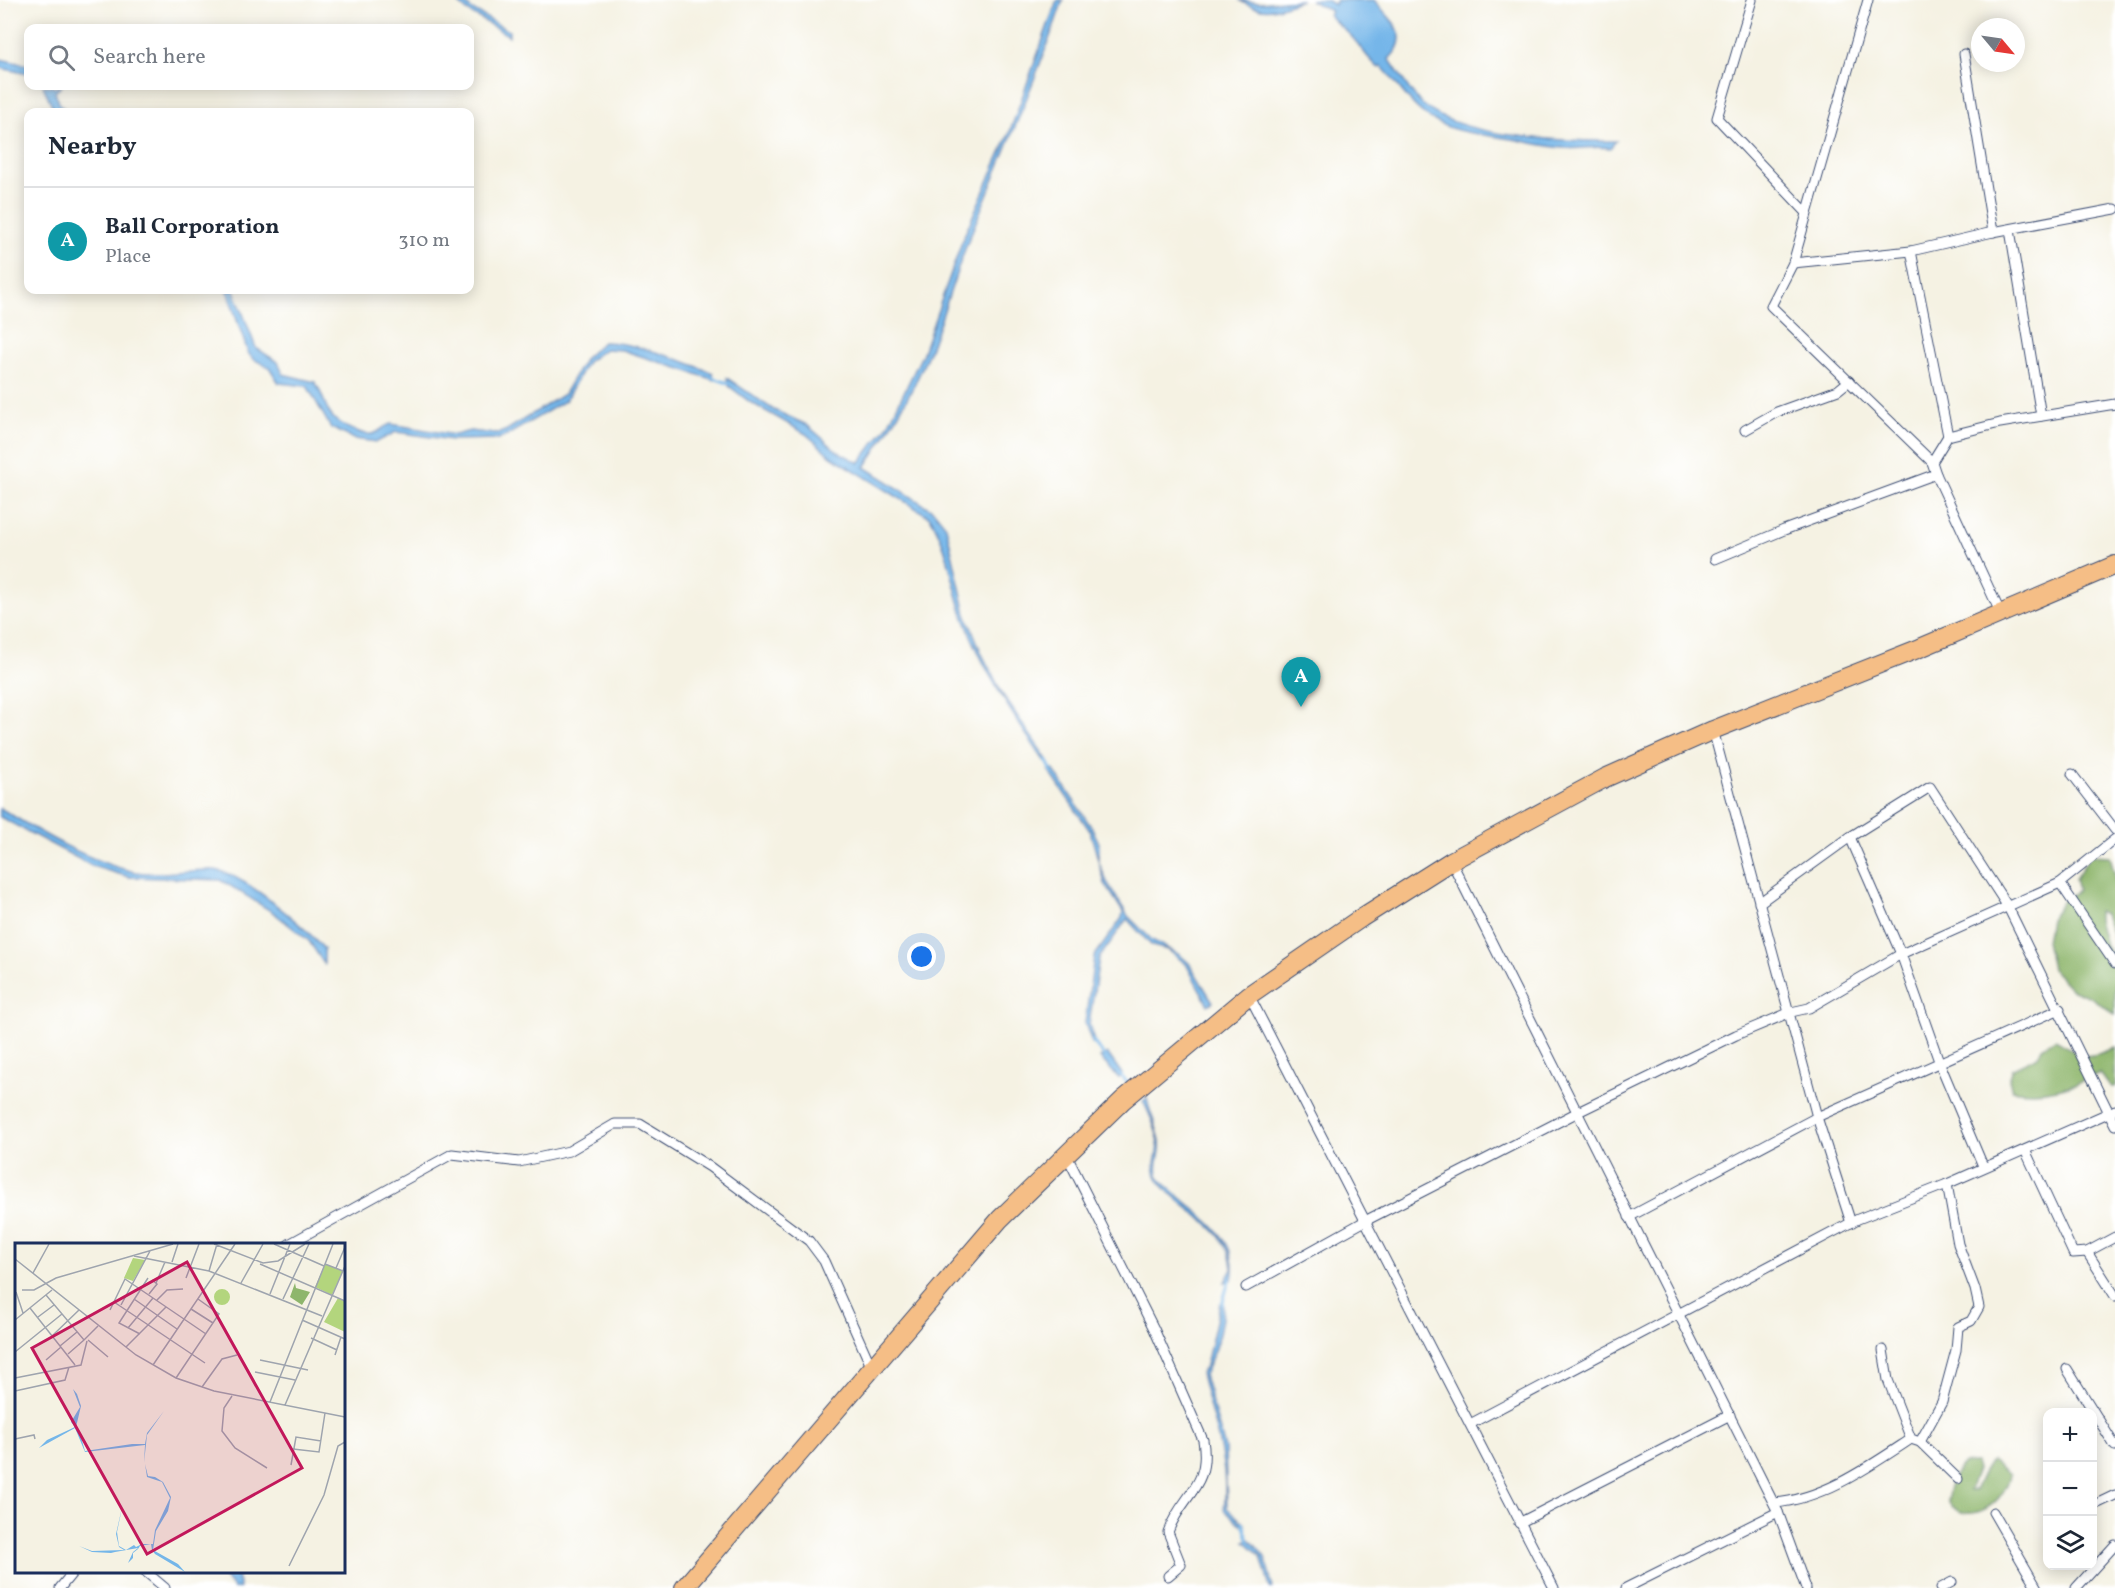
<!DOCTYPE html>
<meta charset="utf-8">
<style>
:root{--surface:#fff;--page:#f6f6f7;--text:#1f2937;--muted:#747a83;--line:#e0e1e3;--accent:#0b8043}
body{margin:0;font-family:Vollkorn,serif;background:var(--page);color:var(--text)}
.controls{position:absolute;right:18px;bottom:18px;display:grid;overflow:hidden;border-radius:12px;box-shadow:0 3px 15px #0003}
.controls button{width:54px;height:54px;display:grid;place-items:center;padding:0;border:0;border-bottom:2px solid var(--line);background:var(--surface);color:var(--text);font:30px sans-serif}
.compass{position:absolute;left:1971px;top:18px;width:54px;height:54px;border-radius:50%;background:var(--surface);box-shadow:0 3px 15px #0003;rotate:119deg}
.you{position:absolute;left:922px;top:957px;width:21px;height:21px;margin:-15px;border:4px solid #fff;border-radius:50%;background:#1a73e8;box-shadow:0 0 0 9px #1a73e833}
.badge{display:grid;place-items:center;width:39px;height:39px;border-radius:50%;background:var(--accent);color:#fff;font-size:20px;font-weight:700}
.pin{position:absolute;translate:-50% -50px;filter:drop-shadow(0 2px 3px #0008)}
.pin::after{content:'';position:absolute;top:32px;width:21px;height:18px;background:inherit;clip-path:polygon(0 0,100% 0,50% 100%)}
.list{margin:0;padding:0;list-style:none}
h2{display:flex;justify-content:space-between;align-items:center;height:78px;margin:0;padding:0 24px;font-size:26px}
h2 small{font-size:20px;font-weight:400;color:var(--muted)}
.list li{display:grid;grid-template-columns:39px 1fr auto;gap:18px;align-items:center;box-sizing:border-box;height:108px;padding:0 24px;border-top:2px solid var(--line)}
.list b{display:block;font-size:22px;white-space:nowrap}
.list p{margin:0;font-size:20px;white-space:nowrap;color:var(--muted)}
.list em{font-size:20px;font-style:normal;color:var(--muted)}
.icon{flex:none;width:33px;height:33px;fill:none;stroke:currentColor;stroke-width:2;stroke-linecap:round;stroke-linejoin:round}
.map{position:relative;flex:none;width:2115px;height:1588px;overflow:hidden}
.search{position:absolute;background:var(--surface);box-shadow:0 3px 15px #0003;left:24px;top:24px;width:450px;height:66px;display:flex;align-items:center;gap:15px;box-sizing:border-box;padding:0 21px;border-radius:12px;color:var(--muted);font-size:22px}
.panel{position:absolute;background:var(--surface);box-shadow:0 3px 15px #0003;left:24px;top:108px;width:450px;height:186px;border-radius:12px}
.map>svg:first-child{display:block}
.forest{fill:#8eb66c;stroke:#547265;stroke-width:1.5}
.water{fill:#74b6e9;stroke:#4872a4;stroke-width:1.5}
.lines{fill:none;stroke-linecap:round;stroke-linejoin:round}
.stream{stroke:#74b6e9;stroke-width:3}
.street-casing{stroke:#3c4c72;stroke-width:11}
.highway-casing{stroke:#3c4c72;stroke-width:20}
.street{stroke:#fff;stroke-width:9}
.highway{stroke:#f5be86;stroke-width:18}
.inset-road{fill:none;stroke:#9ea4ae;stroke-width:1.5}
.view{fill:#c2185b;fill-opacity:0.15;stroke:#c2185b;stroke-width:3}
.inset-edge{fill:none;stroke:#1b2f5e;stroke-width:3}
</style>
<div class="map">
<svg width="2115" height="1588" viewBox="0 0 2115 1588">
<rect width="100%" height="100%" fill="#fff"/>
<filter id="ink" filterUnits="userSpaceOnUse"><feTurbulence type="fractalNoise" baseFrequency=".0167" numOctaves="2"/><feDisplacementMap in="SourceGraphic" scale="12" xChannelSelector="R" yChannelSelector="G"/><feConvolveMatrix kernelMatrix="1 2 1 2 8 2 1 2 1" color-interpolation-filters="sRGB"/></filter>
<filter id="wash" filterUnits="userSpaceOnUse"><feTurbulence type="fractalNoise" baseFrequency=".008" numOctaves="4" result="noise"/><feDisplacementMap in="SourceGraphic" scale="24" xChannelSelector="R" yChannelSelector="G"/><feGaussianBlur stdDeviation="1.35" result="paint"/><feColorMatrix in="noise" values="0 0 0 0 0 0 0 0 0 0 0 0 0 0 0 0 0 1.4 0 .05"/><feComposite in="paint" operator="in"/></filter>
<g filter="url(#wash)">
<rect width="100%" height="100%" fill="#f5f2e3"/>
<g class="forest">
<polygon points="2090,855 2110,856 2115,875 2115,940 2105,915 2098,912 2098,920 2105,945 2115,961 2115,1014 2090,997 2071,989 2052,969 2046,941 2050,919 2064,899 2078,890 2075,879"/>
<path d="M2055,1039c10,4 12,9 21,14 11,7 29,-1 39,-6v40h-5l-10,-14c-26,14 -58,23 -88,17l-3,-10 4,-12 25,-12 4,-9z"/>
<path d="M1992,1461l18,13c-4,28 -40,55 -62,28 0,-16 5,-29 17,-39h10l2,7 -8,21 6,-1c6,-10 8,-21 17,-29z"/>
</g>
<g class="water">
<polygon points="455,0 462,0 471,9 509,31 509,36 467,11"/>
<path d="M1057,0h6c-27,80 -60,156 -92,234 -17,41 -28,85 -45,125 -16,39 -38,73 -61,108l69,44 12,15 20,88 16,40 21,41 45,66 -3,1c-32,-46 -62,-91 -81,-144 -12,-34 -15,-70 -34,-101l-99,-61 -25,-22 -56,-32 -21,-16 -2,-8 47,32 33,15 30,26 22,12 29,-38 34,-70 42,-119 45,-102z"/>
<path d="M1239,0l20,3 43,-3c-27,9 -38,16 -63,0z"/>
<path d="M1310,0h16l8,5 3,-5h37c17,21 40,35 15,59 11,14 20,34 33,45 38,34 143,37 194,37l-6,7c-15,-3 -29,2 -45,0 -18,-1 -36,-6 -54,-9 -33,-6 -68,-5 -94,-31 -13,-12 -23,-29 -36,-42l-2,2c-12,-9 -18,-22 -29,-33 -6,-7 -15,-12 -21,-20l2,-4z"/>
<polygon points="0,59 28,65 28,74 0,68"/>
<polygon points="43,86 52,86 53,88 62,86 55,92 60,105 68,112 55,112"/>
<path d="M227,290h7l22,58 22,14 5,12 32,8c15,24 7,37 41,49 5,2 13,5 19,2 5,-2 9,-7 16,-9l64,11 15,-4 27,3 10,-4 57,-36 21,-36 18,-16c32,0 79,18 110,31l1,7 -92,-30 -17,-1 -18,13 -22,39 -59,35 -8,3 -46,1 -56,-8 -19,10 -23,-3 -23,-11 -24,-42 -28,-3 -10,-16 -16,-8 -5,-6z"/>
<polygon points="1053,769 1092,828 1099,843 1098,860 1107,882 1128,916 1152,940 1180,955 1189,963 1213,1002 1208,1005 1186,964 1168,950 1152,946 1127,919 1099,958 1089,1024 1094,1041 1092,1043 1085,1023 1094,957 1122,918 1123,912 1105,884 1090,831 1049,771"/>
<path d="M0,808c39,24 91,55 136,64 25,4 53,-3 78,-2 28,2 92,58 110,79v15l-15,-23 -35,-28 -53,-33 -92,-3 -37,-11 -92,-49z"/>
<polygon points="1107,1053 1122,1074 1119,1078 1100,1058"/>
<path d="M1147,1098c2,15 11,29 13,44 2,11 -5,21 -2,32 1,6 8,11 12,14 27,26 71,49 62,91l-7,3 7,-13c-1,-42 -52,-59 -73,-88 -10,-14 1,-26 -1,-41 -2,-13 -9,-27 -15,-39z"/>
<path d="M1223,1303c0,24 -9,52 -19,72l21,73 2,60 18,16 -3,1 -18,-15c6,-49 -13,-91 -23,-137l5,-8 14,-61z"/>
<polygon points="1250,1539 1265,1557 1273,1588 1270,1588 1261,1556 1245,1541"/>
<polygon points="221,1572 236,1572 240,1588 233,1588"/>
</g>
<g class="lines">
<g class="stream">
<polyline points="711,377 733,385"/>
<polyline points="1046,760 1053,773"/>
<polyline points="1092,1040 1104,1056"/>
<polyline points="1118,1073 1130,1085"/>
<polyline points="1222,1305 1230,1277"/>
<polyline points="1243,1523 1249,1542"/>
</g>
</g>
</g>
<g filter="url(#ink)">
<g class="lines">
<defs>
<g id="street">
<polyline points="1752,0 1717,118 1806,212"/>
<polyline points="1868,0 1793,263 1771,306 1932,462"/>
<polyline points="1964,54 1993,232"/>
<polyline points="2010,230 2041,416"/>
<polyline points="1911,251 1948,436"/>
<polyline points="1793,263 1911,251 1993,232 2115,209"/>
<polyline points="1745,430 1777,412 1838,390 1849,381"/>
<polyline points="1715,559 1784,530 1936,474"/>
<polyline points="2000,612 1936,474 1932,462 1948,436 2000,423 2115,404"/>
<polyline points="1713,730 1817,1117 1851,1223"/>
<polyline points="2072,774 2115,830"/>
<polyline points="1850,837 1901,954 1940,1064 1983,1166"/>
<polyline points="1451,861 1778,1512 1806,1588"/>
<polyline points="2060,883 2115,964"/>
<polyline points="1759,903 1850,837 1930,787 2008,907 2115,1125"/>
<polyline points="1249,995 1554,1588"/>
<polyline points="2025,1150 2073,1253 2087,1252 2115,1237"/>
<path d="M1066,1154l88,175 49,111c8,48 -21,53 -35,92l13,33 -13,11"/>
<polyline points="1629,1217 1817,1117 2060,1009"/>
<polyline points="289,1244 452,1154 519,1162 569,1151 615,1124 640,1124 710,1167 809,1241 824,1261 871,1366"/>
<polyline points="2087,1252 2115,1296"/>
<polyline points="1246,1287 1365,1221 1578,1112 1736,1035 1791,1012 1809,1008 1901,954 2060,883 2115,839"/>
<polyline points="1883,1350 1888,1380 1911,1439 1920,1442 1958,1479"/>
<polyline points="2067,1369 2115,1446"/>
<polyline points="1470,1424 1858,1219 1947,1184 2115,1110"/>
<polyline points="1920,1442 1942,1402 1956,1350 1958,1327 1971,1321 1979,1307 1975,1289 1958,1244 1947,1184"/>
<path d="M1774,1503c50,-4 96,-37 137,-64"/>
<polyline points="2092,1506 2115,1495"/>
<polyline points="1993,1512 2037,1588"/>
<polyline points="1519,1523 1730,1415"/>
<polyline points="146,1572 165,1588"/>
<polyline points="60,1588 73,1572"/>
<polyline points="1626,1588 1778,1512"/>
<polyline points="1941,1588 1952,1582"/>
<polyline points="2076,1588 2115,1545"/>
</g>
<polyline id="highway" points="684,1588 1000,1219 1123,1100 1249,995 1361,918 1451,861 1605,778 1713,730 1920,648 2115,565"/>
</defs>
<use href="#street" class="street-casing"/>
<use href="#highway" class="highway-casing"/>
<use href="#street" class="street"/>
<use href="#highway" class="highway"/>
</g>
</g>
<g transform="translate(15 1243)">
<rect width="330" height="330" fill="#f5f2e3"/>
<path d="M118,15l12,2 -12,21 -9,-3zM310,21l18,7 -11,24 -17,-8zM199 54a8 8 0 1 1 16 0a8 8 0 1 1-16 0ZM323,55l7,3v31l-21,-10z" fill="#b3d57d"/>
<path d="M280,40l1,5 14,4 -8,13 -12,-8z" fill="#8eb66c"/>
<path d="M58,146l4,5 4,12 -5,21 3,3 6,21 47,-7h13l2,-11 17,-22 -17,24 -3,28 1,-18 -60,7 -10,-24 -36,20 8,-8 28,-13 -4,-5 9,-15zM130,221l3,12 7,1 8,5 8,15 -3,14 -12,20 -3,19 25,14 7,8 -30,-18 -3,-4 -1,-6 -11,2 -2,3 -5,4v5l-5,5 -13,9 13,-9 5,-11 5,-4 -23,4 -4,1 -19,-1 -13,-6 13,5 32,-1 -5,-3 -3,-13 7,-31 -6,29 2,14 7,4 8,-5 2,2 6,-3h11l2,-14 15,-32 -8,-16 -15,-5z" fill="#74b6e9"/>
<path class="inset-road" d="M199,1l49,19 15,-2 27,-17M259,1l50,22M119,13l75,15 113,45M0,16l121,96 40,23 38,13 131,26M157,19l6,-18M245,21l85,37M310,21l18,7M321,25l9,-21M194,28l8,-27M18,30l16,-29M171,35l13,-34M141,40l9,-21M226,40l22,-39M7,47h12l22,-12 117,-34M1,49l7,21M134,51l8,-10 -5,-4M255,51l20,-50M31,52l38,45 14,-14M119,56l43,30M268,56l26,-55M142,57l10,-10 16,-1M99,59l91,61M106,62l29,-54M15,65l45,57M176,66l22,14M95,67l15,-31 81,55M23,74l16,-12M0,77l37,-30M287,77l43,19M113,85l25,-30M125,91l-21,-11 29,-45M37,93l27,-26M296,95l26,12M73,97l20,17M45,103l17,-14M111,104l40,-40M0,109l47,-38M53,111l16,-14M320,112l6,-18M31,117l15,-13M245,117l48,10M138,122l82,-121M240,129l40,8M0,135l66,-13 6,-24M161,135l43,-64 -21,-15M187,144l20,-28 15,-4M0,148l50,-11 4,-13M217,153l-8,12 -2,23 13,17 32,20M255,159l63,-158M270,162l60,-139M0,196l19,-4 1,4M278,206l26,3 6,-39M276,222l5,-28 25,4M274,323l35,-71 14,-49 7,-4"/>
<path class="view" d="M172,19l115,206 -155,86 -115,-206z"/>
<rect width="330" height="330" class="inset-edge"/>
</g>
</svg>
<div class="controls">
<button>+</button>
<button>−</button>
<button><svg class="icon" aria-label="layers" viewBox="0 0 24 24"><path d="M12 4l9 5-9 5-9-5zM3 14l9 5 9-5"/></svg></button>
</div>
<svg class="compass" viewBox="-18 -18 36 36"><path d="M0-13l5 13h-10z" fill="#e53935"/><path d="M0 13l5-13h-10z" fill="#747a83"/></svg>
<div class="you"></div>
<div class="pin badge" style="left:1301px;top:707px;background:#0f9aa8">A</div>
<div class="search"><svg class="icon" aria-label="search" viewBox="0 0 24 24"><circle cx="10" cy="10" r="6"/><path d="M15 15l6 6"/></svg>Search here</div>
<section class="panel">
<h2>Nearby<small></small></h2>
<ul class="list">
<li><span class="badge" style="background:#0f9aa8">A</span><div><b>Ball Corporation</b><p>Place</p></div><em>310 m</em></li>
</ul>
</section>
</div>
